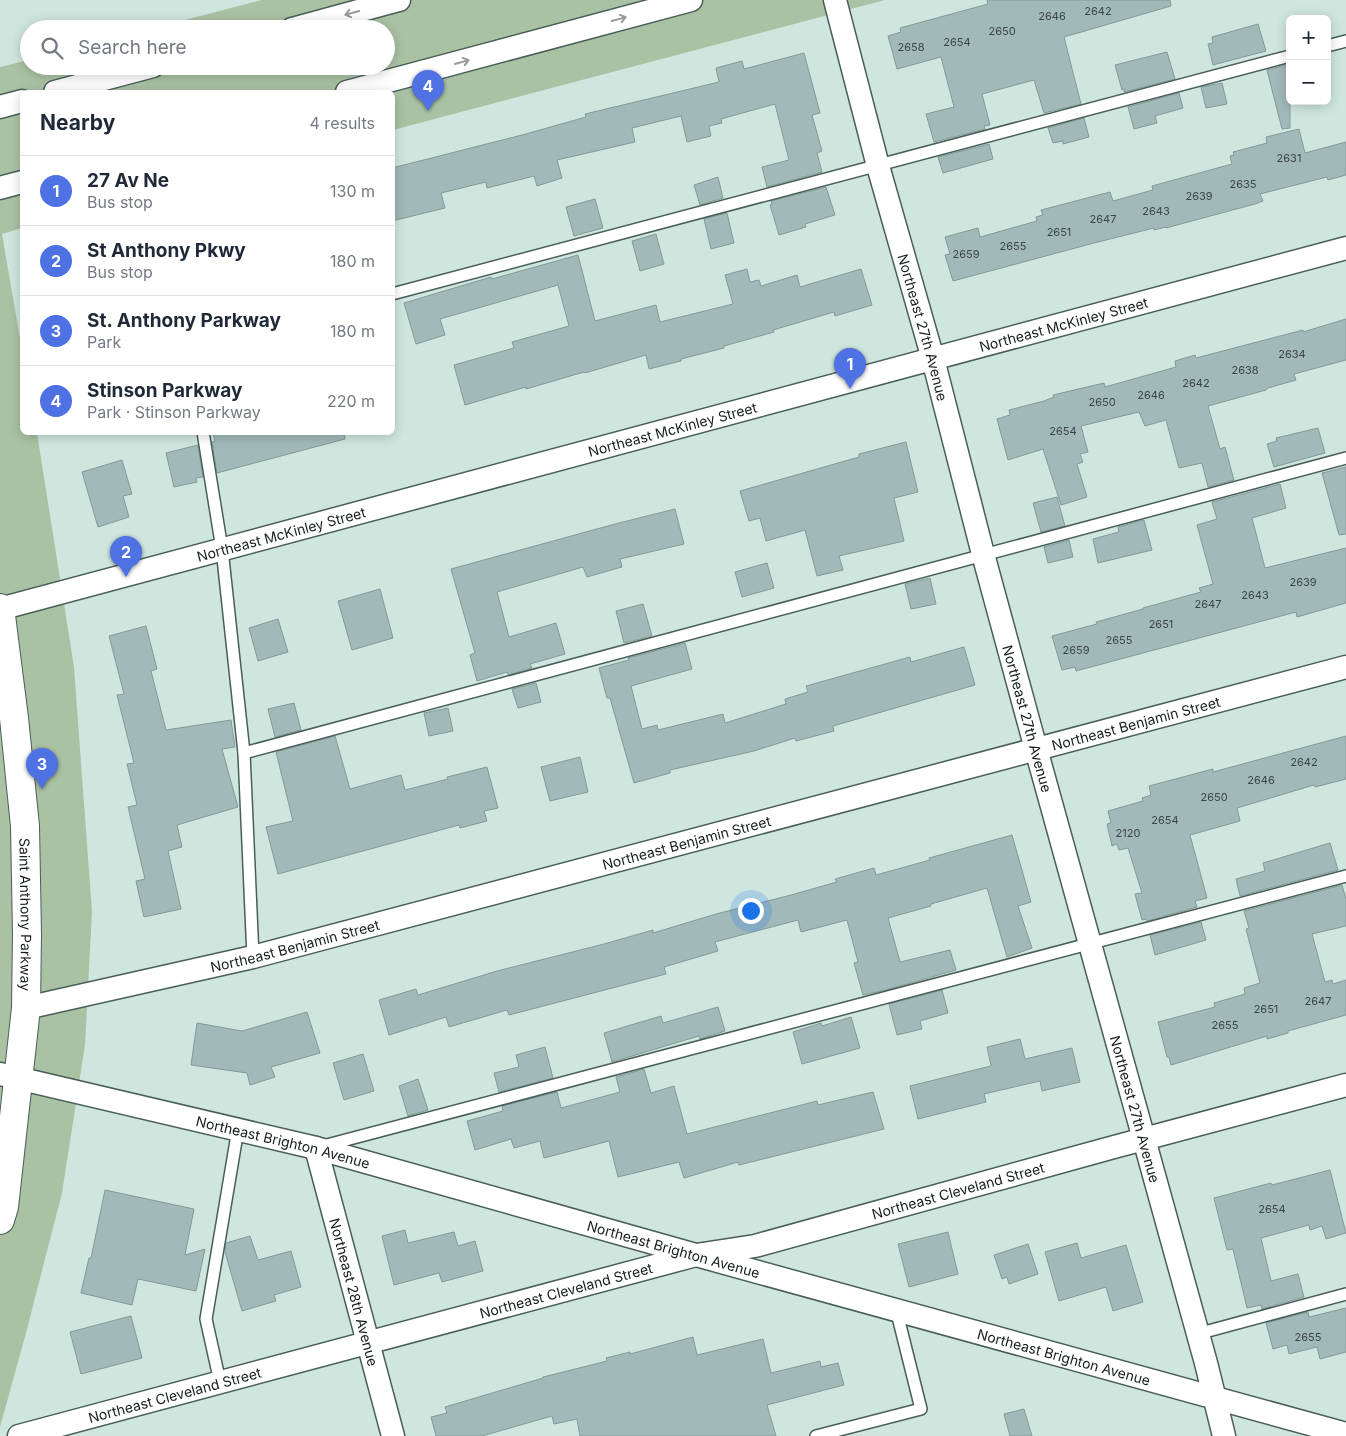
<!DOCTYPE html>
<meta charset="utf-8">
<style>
:root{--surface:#fff;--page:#f6f6f7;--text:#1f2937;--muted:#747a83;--line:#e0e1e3;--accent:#4e71e4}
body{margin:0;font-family:Inter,sans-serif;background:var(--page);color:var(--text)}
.controls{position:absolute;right:15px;top:15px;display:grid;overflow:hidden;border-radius:8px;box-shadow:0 2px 12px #0003}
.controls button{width:45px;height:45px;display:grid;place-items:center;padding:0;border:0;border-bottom:1px solid var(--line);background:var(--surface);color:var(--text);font:25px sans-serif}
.you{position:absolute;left:750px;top:910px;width:18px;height:18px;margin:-12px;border:4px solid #fff;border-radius:50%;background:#1a73e8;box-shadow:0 0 0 8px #1a73e833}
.badge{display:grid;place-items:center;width:32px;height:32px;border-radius:50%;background:var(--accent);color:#fff;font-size:16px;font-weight:700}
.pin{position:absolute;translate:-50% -41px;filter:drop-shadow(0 1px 2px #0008)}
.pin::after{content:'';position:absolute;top:26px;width:18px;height:15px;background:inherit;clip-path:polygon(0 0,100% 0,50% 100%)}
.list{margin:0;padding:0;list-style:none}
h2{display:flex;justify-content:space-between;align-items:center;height:65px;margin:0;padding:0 20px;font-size:21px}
h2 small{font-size:16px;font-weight:400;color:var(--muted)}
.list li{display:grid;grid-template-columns:32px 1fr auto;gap:15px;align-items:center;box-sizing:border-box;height:70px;padding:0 20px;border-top:1px solid var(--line)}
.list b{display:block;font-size:19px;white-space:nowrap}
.list p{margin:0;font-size:16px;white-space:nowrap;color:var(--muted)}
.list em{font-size:16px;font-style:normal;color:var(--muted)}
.icon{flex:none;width:28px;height:28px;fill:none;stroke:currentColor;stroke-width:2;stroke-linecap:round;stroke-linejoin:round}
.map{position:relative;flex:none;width:1346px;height:1436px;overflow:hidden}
.search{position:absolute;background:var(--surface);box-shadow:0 2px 12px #0003;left:20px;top:20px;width:375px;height:55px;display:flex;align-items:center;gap:12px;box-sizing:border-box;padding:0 18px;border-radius:28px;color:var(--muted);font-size:19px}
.panel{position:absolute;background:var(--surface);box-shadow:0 2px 12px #0003;left:20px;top:90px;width:375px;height:345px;border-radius:8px}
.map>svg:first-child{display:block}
.green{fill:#aac2a4}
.building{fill:#a1b9b9;stroke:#839a9a}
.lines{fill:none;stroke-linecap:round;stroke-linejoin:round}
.service-casing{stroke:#495e58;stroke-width:14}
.minor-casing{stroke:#495e58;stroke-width:25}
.tertiary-casing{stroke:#495e58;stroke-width:30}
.service{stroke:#fff;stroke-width:11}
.minor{stroke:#fff;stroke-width:22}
.tertiary{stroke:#fff;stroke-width:28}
.oneway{stroke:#969a99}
.labels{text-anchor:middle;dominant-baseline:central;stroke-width:4;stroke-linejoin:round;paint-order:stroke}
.number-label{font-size:11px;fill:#394644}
.street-label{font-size:14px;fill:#161f1d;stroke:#cfe6df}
</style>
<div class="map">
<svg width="1346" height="1436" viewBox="0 0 1346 1436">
<rect width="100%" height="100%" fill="#cfe6df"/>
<polygon class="green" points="262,0 885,0 393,130 392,92 22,92 22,228 2,234 22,350 22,432 37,433 74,667 92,912 85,1045 62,1193 26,1333 0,1427 0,67 29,60 29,66 386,66 386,29 150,29"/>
<g class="building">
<polygon points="987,0 1170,0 1171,6 1064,37 1081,104 1044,113 1034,80 982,94 990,125 984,126 985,129 934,142 926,114 954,107 941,57 897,69 888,36 901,32 900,28 988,4"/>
<polygon points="1258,24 1266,51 1213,65 1208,44 1213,43 1212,37"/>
<polygon points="1167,52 1175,79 1124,92 1124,89 1122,90 1115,65"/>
<polygon points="804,53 820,113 812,115 822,151 817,153 822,172 767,187 762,167 789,160 775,104 721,119 722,123 709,126 711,136 687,142 681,116 632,128 635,142 557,160 562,178 537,186 534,176 487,188 486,182 441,193 445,208 392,221 392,168 522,135 586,117 585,114 719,82 716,68 742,61 744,69"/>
<polygon points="1290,64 1290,128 1282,129 1267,70"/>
<polygon points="1222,83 1227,104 1206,108 1201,87"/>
<polygon points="1179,93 1183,108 1155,116 1157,123 1134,129 1128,107"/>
<polygon points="1084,118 1089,137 1063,144 1063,141 1053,143 1048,128"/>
<polygon points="1299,129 1305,153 1346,142 1346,175 1328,180 1327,177 1260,194 1263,201 1255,204 1166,228 1166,227 1154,230 1154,228 1094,243 953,281 945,255 950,254 945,237 978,228 980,237 1037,221 1036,217 1043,215 1041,210 1110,192 1113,201 1153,190 1152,186 1232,164 1230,156 1234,155 1233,152 1267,143 1266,137"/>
<polygon points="989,144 993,159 943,173 938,157"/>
<polygon points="718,177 723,198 700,205 694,185"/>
<polygon points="826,187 835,215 805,224 806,227 779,235 770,205 772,204 771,201"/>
<polygon points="595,199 603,228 574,236 566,207"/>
<polygon points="727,213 734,243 711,249 704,219"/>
<polygon points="656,234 664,264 640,271 632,241"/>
<polygon points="578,255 595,321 656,305 660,322 733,304 725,275 747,269 750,282 759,280 761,286 797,275 800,287 861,269 872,305 835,316 834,312 773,330 774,332 724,346 724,348 681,359 681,361 649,369 646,355 585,373 584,372 526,389 526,387 465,405 454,365 514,348 512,342 569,326 558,285 440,319 445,335 416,344 404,303 491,277 492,279"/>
<polygon points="1346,319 1346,360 1294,374 1296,380 1268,388 1266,390 1208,406 1220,449 1225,447 1234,480 1208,487 1202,463 1179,468 1166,420 1145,426 1139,412 1081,426 1088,452 1080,454 1083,462 1077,464 1087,497 1061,505 1043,449 1008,460 997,419 1010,415 1009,410 1044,401 1054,397 1053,395 1104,383 1105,387 1176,367 1175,361 1195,355 1196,358 1303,330 1303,332"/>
<polygon points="1318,428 1325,453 1274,467 1267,444 1277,441 1276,438"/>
<polygon points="213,432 344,432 345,439 217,473 212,442 215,441"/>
<polygon points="906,442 918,492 894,498 904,541 839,556 843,570 817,576 805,530 766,541 760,518 749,521 740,491 859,457 859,454"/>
<polygon points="198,445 203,477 196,478 197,482 174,487 166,453"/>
<polygon points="122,460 132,494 123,496 129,517 98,527 82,472"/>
<polygon points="1346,467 1346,534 1339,535 1322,473"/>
<polygon points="1280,484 1286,508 1252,518 1265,568 1346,548 1346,603 1297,617 1296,612 1076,671 1075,667 1062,670 1052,636 1097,624 1096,622 1143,609 1143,608 1201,592 1199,588 1213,584 1197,525 1217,519 1212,502"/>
<polygon points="1057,497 1065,526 1041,532 1033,503"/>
<polygon points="675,509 684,544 620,559 622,567 587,577 583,567 497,592 509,637 556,623 565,654 530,664 532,668 508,675 507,672 477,681 470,655 475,653 451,569 615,524"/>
<polygon points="1144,520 1152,550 1098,563 1093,539 1119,532 1118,527"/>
<polygon points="1069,540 1073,557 1048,563 1044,547"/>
<polygon points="767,563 774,588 742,597 735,572"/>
<polygon points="930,578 936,604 911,609 905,584"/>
<polygon points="380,589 393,638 352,650 338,601"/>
<polygon points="643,604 652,636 624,643 616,611"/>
<polygon points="278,619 288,652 258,661 249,628"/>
<polygon points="146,626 157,669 151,671 166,730 231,720 235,747 222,749 238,807 177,825 182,847 168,851 181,909 144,917 136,881 145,879 128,807 137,805 127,764 134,763 117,695 124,694 109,636"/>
<polygon points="685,643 692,669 631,686 642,729 657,725 658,730 723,714 725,723 786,704 785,699 808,692 806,686 910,657 911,662 964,647 975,685 833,726 834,731 796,741 795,738 754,751 670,770 670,773 634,783 610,698 607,698 599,668 629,660 628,658"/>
<polygon points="536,683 541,702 518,708 512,689"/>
<polygon points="294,703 301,730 275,737 268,709"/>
<polygon points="448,708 453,731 429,736 424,713"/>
<polygon points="335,736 350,789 401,775 405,790 448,779 447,777 487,767 498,808 484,811 487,821 460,828 459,825 278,874 266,827 293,821 276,752"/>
<polygon points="1346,736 1346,779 1315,787 1314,785 1237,808 1240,821 1190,835 1207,898 1195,901 1197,907 1147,921 1146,919 1142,920 1135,894 1142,893 1128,848 1119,850 1117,844 1112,846 1107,824 1111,823 1108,811 1143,801 1142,798 1151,795 1149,786 1213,769 1213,772"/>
<polygon points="580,757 588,792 550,801 541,767"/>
<polygon points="1012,835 1031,902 1018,906 1032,948 1007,957 987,888 931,904 931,906 888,918 900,962 950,950 956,970 886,990 863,995 854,963 858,962 847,920 801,932 798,920 715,942 718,951 664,967 666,974 509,1015 507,1010 449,1027 446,1017 389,1035 379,1000 416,989 418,995 497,971 604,944 653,930 653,933 716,914 791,895 837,882 835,879 874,868 876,875 930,860 929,858"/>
<polygon points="1330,843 1338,870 1240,896 1236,879 1265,871 1263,863"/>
<polygon points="1342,885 1346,899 1346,926 1312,934 1325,982 1332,980 1333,984 1346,980 1346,1015 1288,1031 1288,1033 1267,1039 1267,1036 1171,1065 1169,1057 1167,1057 1158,1022 1215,1007 1214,1003 1245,994 1244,988 1260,983 1246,929 1249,928 1244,911"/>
<polygon points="1201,922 1206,940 1155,955 1150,935"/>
<polygon points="942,990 948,1013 920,1021 922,1029 897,1035 889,1004"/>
<polygon points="718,1007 725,1031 700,1039 699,1036 612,1062 604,1033 661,1016 663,1023"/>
<polygon points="307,1012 320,1053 271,1067 275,1077 250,1085 247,1073 191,1065 197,1023 242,1031"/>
<polygon points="851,1017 860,1048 802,1064 793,1032 821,1023 822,1026"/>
<polygon points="1020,1039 1025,1059 1072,1048 1080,1082 1042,1091 1040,1081 984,1094 986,1102 918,1119 910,1086 991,1066 987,1047"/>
<polygon points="545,1047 553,1078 499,1092 494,1073 519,1067 516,1055"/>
<polygon points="363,1054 374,1091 344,1100 333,1063"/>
<polygon points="644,1069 651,1093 674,1086 687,1134 817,1101 818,1105 873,1092 884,1129 739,1165 738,1162 684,1178 679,1162 618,1177 609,1141 544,1158 540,1141 514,1148 511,1139 475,1150 467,1121 503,1111 502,1106 557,1092 561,1108 620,1092 616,1077"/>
<polygon points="418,1079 428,1110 408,1116 399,1086"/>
<polygon points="1330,1170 1346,1233 1326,1239 1322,1226 1310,1230 1309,1225 1261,1238 1271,1281 1298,1274 1304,1297 1262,1309 1261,1305 1247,1308 1233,1249 1227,1250 1214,1198 1271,1183 1272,1185"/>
<polygon points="105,1190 194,1209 185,1255 205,1249 196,1291 138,1279 132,1305 81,1293 89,1258 91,1258"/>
<polygon points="405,1230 408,1243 454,1232 458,1246 475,1241 483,1271 442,1282 439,1273 394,1285 382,1236"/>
<polygon points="948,1232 958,1274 909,1287 898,1244"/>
<polygon points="250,1236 258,1260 291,1251 301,1287 274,1295 276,1301 242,1311 225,1252 226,1243"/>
<polygon points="1077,1243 1081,1258 1126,1245 1143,1302 1113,1311 1106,1287 1059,1301 1045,1252"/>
<polygon points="1028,1244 1038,1274 1009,1284 1007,1277 1002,1279 994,1255"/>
<polygon points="1346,1308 1346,1352 1320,1359 1317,1347 1289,1354 1287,1345 1273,1349 1266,1323 1308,1312 1309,1317"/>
<polygon points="131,1316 142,1358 81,1374 70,1332"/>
<polygon points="693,1337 697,1355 763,1339 771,1373 820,1361 821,1367 838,1363 844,1385 767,1405 776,1436 580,1436 577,1419 554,1424 552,1416 482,1436 436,1436 431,1417 447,1413 445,1407 543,1378 543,1377 607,1361 606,1358 630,1352 630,1354"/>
<polygon points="1024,1409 1032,1436 1010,1436 1004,1414"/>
</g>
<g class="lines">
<defs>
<g id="service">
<polyline points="1327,46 1346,41"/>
<polyline points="392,294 1290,56"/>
<polyline points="203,432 222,549 244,753 253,957"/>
<polyline points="244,753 1346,458"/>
<polyline points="323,1146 1346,876"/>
<polyline points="1197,1334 1346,1294"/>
<polyline points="220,1382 206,1319 238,1129"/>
<polyline points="816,1436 921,1409 896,1309"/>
</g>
<g id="minor">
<path id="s1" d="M835,0l43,166 55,193 50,195 53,195 170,614 18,73"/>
<polyline points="292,29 399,0"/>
<polyline points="55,92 153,66"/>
<polyline points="347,92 691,0"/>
<polyline points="0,107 22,101"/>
<polyline points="0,188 22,182"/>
<path id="s2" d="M0,609l1346,-361"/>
<path id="s3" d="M26,1008l227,-51 1093,-290"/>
<path id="s4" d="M0,1074l316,74 380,107 650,179"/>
<path id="s5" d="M316,1148l77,288"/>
<path id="s6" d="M19,1436l677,-181 59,-9 359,-99 232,-62"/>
</g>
<g id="tertiary">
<path id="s7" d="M0,608l14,110 11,108 2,108 -1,74 -22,199 -4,13"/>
</g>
</defs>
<use href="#service" class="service-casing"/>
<use href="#minor" class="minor-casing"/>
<use href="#tertiary" class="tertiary-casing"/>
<use href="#service" class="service"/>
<use href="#minor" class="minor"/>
<use href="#tertiary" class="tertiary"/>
</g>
<defs><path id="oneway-shaft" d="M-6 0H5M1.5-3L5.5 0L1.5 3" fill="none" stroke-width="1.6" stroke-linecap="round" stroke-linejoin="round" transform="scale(1.25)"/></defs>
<g class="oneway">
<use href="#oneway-shaft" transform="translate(352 13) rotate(165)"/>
<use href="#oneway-shaft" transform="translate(619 19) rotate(-15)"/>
<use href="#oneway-shaft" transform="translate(462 62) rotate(-15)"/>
</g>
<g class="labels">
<g class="number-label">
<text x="1098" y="11">2642</text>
<text x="1052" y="16">2646</text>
<text x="1002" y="31">2650</text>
<text x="957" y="42">2654</text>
<text x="911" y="47">2658</text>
<text x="1289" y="158">2631</text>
<text x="1243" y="184">2635</text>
<text x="1199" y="196">2639</text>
<text x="1156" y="211">2643</text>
<text x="1103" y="219">2647</text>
<text x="1059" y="232">2651</text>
<text x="1013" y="246">2655</text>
<text x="966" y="254">2659</text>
<text x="1292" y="354">2634</text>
<text x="1245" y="370">2638</text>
<text x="1196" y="383">2642</text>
<text x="1151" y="395">2646</text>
<text x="1102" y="402">2650</text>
<text x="1063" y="431">2654</text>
<text x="1303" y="582">2639</text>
<text x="1255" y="595">2643</text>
<text x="1208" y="604">2647</text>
<text x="1161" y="624">2651</text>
<text x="1119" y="640">2655</text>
<text x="1076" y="650">2659</text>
<text x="1304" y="762">2642</text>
<text x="1261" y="780">2646</text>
<text x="1214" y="797">2650</text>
<text x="1165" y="820">2654</text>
<text x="1128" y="833">2120</text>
<text x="1318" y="1001">2647</text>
<text x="1266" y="1009">2651</text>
<text x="1225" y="1025">2655</text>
<text x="1272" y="1209">2654</text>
<text x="1308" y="1337">2655</text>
</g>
<g class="street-label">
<text stroke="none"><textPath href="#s2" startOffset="1101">Northeast McKinley Street</textPath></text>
<text stroke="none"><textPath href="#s1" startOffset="339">Northeast 27th Avenue</textPath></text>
<text stroke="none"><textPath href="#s2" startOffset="696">Northeast McKinley Street</textPath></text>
<text stroke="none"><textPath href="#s2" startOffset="291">Northeast McKinley Street</textPath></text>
<text stroke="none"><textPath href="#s1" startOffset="744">Northeast 27th Avenue</textPath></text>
<text stroke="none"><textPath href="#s3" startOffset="1146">Northeast Benjamin Street</textPath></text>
<text stroke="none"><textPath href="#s3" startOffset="681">Northeast Benjamin Street</textPath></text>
<text stroke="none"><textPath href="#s7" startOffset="308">Saint Anthony Parkway</textPath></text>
<text stroke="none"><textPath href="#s3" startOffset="276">Northeast Benjamin Street</textPath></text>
<text stroke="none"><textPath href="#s1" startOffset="1149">Northeast 27th Avenue</textPath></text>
<text stroke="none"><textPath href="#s4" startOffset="291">Northeast Brighton Avenue</textPath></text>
<text stroke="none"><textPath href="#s6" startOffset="971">Northeast Cleveland Street</textPath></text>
<text stroke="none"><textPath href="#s4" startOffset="696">Northeast Brighton Avenue</textPath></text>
<text stroke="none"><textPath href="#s6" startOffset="566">Northeast Cleveland Street</textPath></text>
<text stroke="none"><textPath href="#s5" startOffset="149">Northeast 28th Avenue</textPath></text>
<text stroke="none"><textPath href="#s4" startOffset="1101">Northeast Brighton Avenue</textPath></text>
<text stroke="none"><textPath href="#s6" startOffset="161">Northeast Cleveland Street</textPath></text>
</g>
</g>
</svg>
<div class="controls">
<button>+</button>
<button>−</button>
</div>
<div class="you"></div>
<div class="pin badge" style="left:850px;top:389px">1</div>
<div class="pin badge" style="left:126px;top:577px">2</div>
<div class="pin badge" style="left:42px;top:789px">3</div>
<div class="pin badge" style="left:428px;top:111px">4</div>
<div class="search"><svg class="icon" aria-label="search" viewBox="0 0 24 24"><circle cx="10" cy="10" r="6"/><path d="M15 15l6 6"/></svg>Search here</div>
<section class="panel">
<h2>Nearby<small>4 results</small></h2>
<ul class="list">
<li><span class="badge">1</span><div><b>27 Av Ne</b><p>Bus stop</p></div><em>130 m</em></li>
<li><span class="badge">2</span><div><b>St Anthony Pkwy</b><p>Bus stop</p></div><em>180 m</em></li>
<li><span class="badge">3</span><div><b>St. Anthony Parkway</b><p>Park</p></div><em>180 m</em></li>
<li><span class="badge">4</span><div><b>Stinson Parkway</b><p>Park · Stinson Parkway</p></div><em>220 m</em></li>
</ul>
</section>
</div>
